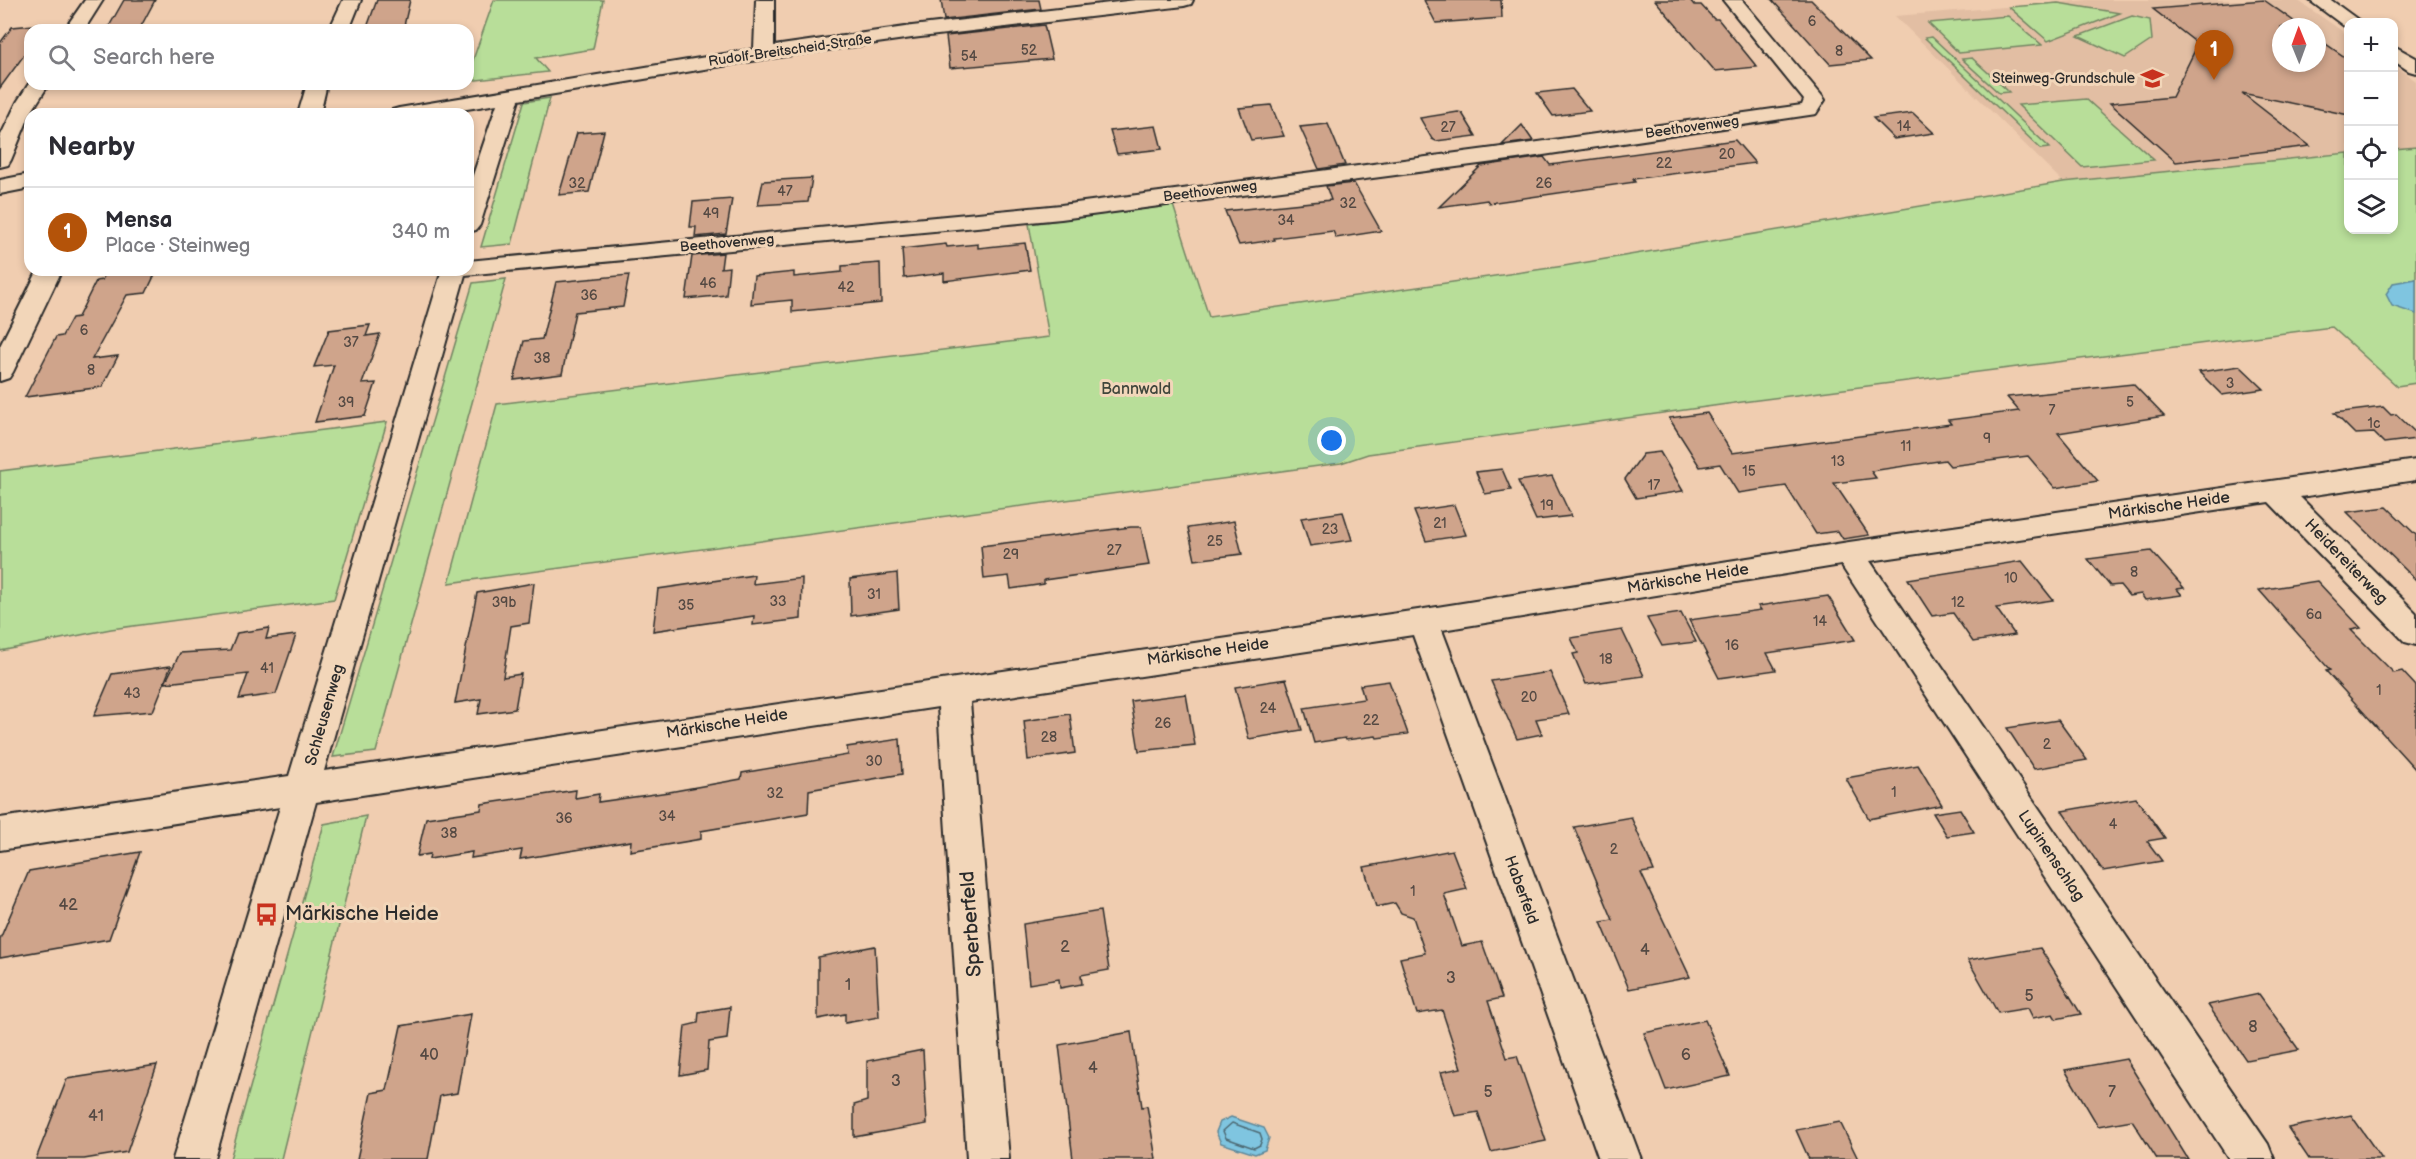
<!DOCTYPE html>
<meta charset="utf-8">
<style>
:root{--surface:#fff;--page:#f2f2f3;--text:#2b2b33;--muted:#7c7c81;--line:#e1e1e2;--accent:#b45309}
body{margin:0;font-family:"Balsamiq Sans",sans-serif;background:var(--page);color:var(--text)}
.controls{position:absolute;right:18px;top:18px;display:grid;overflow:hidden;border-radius:12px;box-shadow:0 3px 9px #0003}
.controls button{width:54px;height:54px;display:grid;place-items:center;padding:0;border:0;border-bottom:2px solid var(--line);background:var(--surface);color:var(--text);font:30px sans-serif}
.compass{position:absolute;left:2272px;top:18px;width:54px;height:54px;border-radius:50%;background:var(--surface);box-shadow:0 3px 9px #0003;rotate:359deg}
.you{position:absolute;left:1332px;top:441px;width:21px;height:21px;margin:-15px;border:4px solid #fff;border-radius:50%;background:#1a73e8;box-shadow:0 0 0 9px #1a73e833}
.badge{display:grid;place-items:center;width:39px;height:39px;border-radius:50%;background:var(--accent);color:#fff;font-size:20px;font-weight:700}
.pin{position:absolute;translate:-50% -50px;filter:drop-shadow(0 2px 3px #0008)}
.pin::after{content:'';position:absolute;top:32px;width:21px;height:18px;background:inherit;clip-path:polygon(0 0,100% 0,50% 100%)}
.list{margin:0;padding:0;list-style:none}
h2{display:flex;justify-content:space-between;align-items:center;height:78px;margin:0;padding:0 24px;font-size:26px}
h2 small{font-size:20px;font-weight:400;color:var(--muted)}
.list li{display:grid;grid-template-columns:39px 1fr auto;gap:18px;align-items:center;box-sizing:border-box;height:90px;padding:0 24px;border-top:2px solid var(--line)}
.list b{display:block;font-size:22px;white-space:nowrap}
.list p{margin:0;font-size:20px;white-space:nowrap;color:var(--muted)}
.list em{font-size:20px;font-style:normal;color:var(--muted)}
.icon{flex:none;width:33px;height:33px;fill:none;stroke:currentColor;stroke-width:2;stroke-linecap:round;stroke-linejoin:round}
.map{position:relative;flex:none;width:2416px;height:1159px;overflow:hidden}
.search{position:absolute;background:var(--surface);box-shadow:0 3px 9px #0003;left:24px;top:24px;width:450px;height:66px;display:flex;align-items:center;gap:15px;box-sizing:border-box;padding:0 21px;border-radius:18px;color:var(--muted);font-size:22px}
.panel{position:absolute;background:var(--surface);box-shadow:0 3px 9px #0003;left:24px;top:108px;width:450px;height:168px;border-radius:18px}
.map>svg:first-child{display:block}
.built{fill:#e2bea3;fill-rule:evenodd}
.green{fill:#b8de99;stroke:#728462;stroke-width:1.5}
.water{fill:#7fc5e0;stroke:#5d8798;stroke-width:1.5}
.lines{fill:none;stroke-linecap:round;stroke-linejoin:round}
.shore{stroke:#4d6973;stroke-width:1.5}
.building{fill:#cfa48b;stroke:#2b2b2b;stroke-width:1.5}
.minor-casing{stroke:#2b2b2b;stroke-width:4}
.minor{fill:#f2d6b9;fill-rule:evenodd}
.labels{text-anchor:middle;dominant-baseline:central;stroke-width:6;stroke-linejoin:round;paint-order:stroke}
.number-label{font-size:14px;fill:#544943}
.far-street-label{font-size:14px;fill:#2b2b2b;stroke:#f2d6b9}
.far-poi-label{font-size:14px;fill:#2b2b2b;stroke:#f2d6b9;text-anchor:end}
.park-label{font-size:16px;fill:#40463c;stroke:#f2d6b9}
.street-label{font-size:16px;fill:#2b2b2b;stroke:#f2d6b9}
.near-number-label{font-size:16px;fill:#544943}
.near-poi-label{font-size:20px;fill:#2b2b2b;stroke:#f2d6b9;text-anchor:start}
.near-street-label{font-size:20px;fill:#2b2b2b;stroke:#f2d6b9}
</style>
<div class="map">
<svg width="2416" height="1159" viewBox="0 0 2416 1159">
<rect width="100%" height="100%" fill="#f0cdb0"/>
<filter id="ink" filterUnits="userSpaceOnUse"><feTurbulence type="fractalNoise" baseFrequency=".0167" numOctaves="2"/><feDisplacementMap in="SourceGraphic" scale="12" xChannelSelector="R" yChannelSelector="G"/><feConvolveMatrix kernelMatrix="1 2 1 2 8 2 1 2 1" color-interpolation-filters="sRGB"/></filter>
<g filter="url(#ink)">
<g class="built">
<path d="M2088,0h209l51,35v118l-285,29 -168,-166zM2281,27h36v36h-36z"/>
<polygon points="2394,65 2416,81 2416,147 2394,149"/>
</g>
<g class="green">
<polygon points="494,0 603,0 593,49 536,58 548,72 468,81 468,74"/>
<polygon points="2058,3 2120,13 2048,41 2009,7"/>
<polygon points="2008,16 2042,45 1959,53 1928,23"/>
<polygon points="2132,16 2150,20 2152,40 2125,58 2078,36"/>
<polygon points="1932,37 2050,148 2041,149 1925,38"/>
<polygon points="1972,58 2009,92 1999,93 1962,59"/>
<polygon points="550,98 512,244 481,247 524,102"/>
<polygon points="2086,99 2154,160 2082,167 2018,105"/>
<polygon points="2416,147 2416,383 2397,386 2332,327 1742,402 1368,454 1341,463 449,583 497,404 1049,337 1029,224 1173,205 1209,317 1564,266 2063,182 2348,153 2348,230 2394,230 2394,149"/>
<polygon points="506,279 376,752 333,757 473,283"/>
<polygon points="387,422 334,599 111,629 0,651 0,471"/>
<polygon points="366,816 281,1159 230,1159 324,824"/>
</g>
<g class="water">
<polygon points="2416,279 2416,314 2392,306 2386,294 2393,283"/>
<polygon points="1231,1117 1264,1128 1269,1138 1265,1150 1255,1154 1221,1143 1216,1132 1220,1122"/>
</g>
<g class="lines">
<polygon class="shore" points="1232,1123 1260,1133 1262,1139 1260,1145 1254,1148 1226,1138 1223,1131"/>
</g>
<g class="building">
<polygon points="124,0 155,0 139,30 107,30"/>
<polygon points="377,0 410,0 403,30 366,30"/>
<polygon points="941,0 1039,0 1041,9 944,20"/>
<polygon points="1424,0 1501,0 1502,18 1436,23"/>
<polygon points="1655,0 1690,0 1694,5 1701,5 1714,19 1718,19 1757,67 1715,71"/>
<polygon points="1772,0 1811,0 1871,60 1830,64"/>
<polygon points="2264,0 2302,27 2281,27 2281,63 2317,63 2317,38 2349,60 2349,115 2242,93 2310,146 2176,162 2110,103 2172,97 2198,44 2153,9"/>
<polygon points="46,24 42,30 30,30 30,47 0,88 0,43 12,27"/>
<polygon points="1044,25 1052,59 950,68 946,36"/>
<polygon points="1572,89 1590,111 1553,116 1537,93"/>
<polygon points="1271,105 1284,136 1251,140 1239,108"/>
<polygon points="1458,112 1462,113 1476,136 1436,141 1432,139 1420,118"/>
<polygon points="1913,113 1934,133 1894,139 1873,118"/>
<polygon points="1328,124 1345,165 1319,169 1300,127"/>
<polygon points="1522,125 1533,141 1502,145"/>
<polygon points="1156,126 1162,149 1117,154 1110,131"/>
<polygon points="604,131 589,192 559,195 577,133"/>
<polygon points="1735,140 1755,163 1633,179 1635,182 1489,203 1487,200 1439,207 1481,166 1544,157 1550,165"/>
<polygon points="812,178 808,202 758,205 763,181"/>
<polygon points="1354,183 1381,231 1336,238 1333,231 1274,238 1275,240 1239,245 1225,211 1331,200 1326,186"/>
<polygon points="732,199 726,234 695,237 696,227 690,227 693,202"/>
<polygon points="1025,243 1030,270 944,281 944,273 904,278 902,249 946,244 947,247 978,244 978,248"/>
<polygon points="723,253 721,268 729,267 726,295 686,299 692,256"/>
<polygon points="880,263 881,303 792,312 792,300 751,304 754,276 794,272 794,277 842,272 842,266"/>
<polygon points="107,270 157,270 146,293 127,295 92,359 118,356 102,387 25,397 56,337 62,336 72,318 78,317 96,281 102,280"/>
<polygon points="629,275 623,307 575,312 562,374 514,380 524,341 542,339 556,282"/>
<polygon points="370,325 366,336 380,334 362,384 376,383 365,416 315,422 334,365 314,367 329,330"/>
<polygon points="2240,366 2264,389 2222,395 2199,372"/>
<polygon points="2133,384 2164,416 2058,433 2098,481 2055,488 2028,456 1950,466 1945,460 1871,471 1876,478 1834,483 1869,535 1843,539 1838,531 1816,534 1786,486 1738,493 1720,464 1700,467 1669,418 1707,413 1732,453 1951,424 1948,420 2019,411 2007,397"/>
<polygon points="2383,407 2391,415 2396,414 2416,433 2416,439 2384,443 2374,433 2355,434 2334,413"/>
<polygon points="1660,452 1683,491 1636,498 1625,479 1643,454"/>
<polygon points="1502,469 1511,490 1485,494 1476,472"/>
<polygon points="1552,476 1571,516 1536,520 1518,481"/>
<polygon points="1454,505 1466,535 1426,541 1414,511"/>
<polygon points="2387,507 2416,535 2416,580 2347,512"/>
<polygon points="1343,512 1352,540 1310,546 1301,518"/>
<polygon points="1234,521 1242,554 1195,560 1188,528"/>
<polygon points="1131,527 1141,527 1149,565 1044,580 1044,584 1011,589 1009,576 984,579 981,546"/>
<polygon points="2151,551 2184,588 2177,589 2182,595 2145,600 2141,594 2129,596 2120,585 2110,586 2088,559"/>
<polygon points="2022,561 2053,600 1996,608 2015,635 1973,642 1953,613 1932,616 1908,579"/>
<polygon points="897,573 899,609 851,616 850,579"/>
<polygon points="754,575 753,584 802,578 801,619 753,625 754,616 653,631 658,589"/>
<polygon points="2317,581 2361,628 2351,630 2394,673 2402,671 2416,686 2416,770 2326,671 2330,670 2259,590"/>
<polygon points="534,583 529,623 511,626 503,677 521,674 515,709 478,714 481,699 455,703 477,593"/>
<polygon points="1828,596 1855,640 1767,653 1776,670 1719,678 1689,620 1761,610 1758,606"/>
<polygon points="1681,613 1696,642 1662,646 1647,618"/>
<polygon points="269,628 266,639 296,635 276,694 239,699 248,674 165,683 180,653 230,650 237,633"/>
<polygon points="1622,630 1644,676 1586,684 1573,654 1578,653 1571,638"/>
<polygon points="171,666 153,711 94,716 112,674"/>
<polygon points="1550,672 1569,714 1536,719 1542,734 1517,739 1491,681"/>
<polygon points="1286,679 1302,730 1249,739 1235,687"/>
<polygon points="1389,681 1408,734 1377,738 1376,736 1346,740 1345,738 1314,743 1304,708 1364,699 1360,685"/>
<polygon points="1186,694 1195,745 1139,751 1131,701"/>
<polygon points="1070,714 1075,753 1028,760 1024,721"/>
<polygon points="2058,720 2087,760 2034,769 2007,728"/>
<polygon points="900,739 902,774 809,790 808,813 701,831 701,839 630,851 631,841 520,859 522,850 471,858 472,852 429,859 430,854 417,856 426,818 481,810 482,804 576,790 575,798 599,794 598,802 669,792 741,779 742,773 848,755 847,747"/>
<polygon points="1918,765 1942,805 1869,819 1846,778"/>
<polygon points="2136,798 2165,838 2147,841 2162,861 2103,871 2062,811"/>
<polygon points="1960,809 1974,832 1947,836 1933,813"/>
<polygon points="1631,817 1654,871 1641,873 1690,977 1629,989 1601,922 1613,920 1574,827"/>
<polygon points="1452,850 1467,889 1444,894 1462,946 1482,942 1502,998 1488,1001 1507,1058 1517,1056 1546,1141 1491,1152 1478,1112 1455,1116 1441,1072 1461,1068 1442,1010 1417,1014 1400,958 1425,953 1413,917 1401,913 1395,903 1376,907 1364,867"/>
<polygon points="140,852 109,939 0,958 0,939 29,871"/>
<polygon points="1100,911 1109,970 1081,975 1082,984 1060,988 1059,979 1029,984 1023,924"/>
<polygon points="875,946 879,1017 845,1023 845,1014 818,1019 818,957"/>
<polygon points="2040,948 2081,1014 2056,1019 2053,1014 2033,1018 2028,1008 1998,1013 1968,960"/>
<polygon points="2259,994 2299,1050 2246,1060 2208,1005"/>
<polygon points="730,1007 727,1039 709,1042 707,1070 680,1075 685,1026 698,1023 699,1012"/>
<polygon points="471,1014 457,1093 440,1096 428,1159 357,1159 371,1093 387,1090 401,1026"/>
<polygon points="1705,1020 1730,1076 1666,1090 1644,1033"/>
<polygon points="1131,1032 1142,1107 1147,1106 1156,1159 1073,1159 1059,1045"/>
<polygon points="923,1050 927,1124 854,1137 854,1105 867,1101 867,1061"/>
<polygon points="2126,1059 2188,1159 2157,1159 2132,1120 2098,1126 2065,1070"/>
<polygon points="157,1065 127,1152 84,1159 36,1159 67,1079"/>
<polygon points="2351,1115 2382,1159 2309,1159 2288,1128"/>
<polygon points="1840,1122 1858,1159 1809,1159 1796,1130"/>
</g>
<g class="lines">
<defs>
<g id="minor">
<polygon points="85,0 103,0 84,30 64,30"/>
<polygon points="343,0 361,0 349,30 329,30"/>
<polygon points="756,0 774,0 774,46 912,26 1136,0 1193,0 1191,4 1184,6 912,38 764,59 519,100 480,225 476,230 468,232 468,190 497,104 437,114 388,114 392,110 399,108 754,49"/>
<polygon points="1723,0 1742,0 1822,96 1825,100 1816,114 1517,159 1061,219 465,275 324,771 1418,610 1849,542 2416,460 2416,480 2300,497 2416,613 2416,645 2405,642 2269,502 1870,561 2268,1144 2274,1159 2229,1159 1841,565 1442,630 1641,1159 1599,1159 1413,635 970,702 1009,1159 967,1159 938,707 316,802 215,1159 173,1159 280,807 0,850 0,818 289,776 442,270 468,270 468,261 1061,205 1517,145 1802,105 1804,100"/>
<polygon points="2309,0 2331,0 2361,22 2348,22 2348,27 2344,26"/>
<polygon points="2394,46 2416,58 2416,73 2409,71 2394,61"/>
<polygon points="30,82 49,84 30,114 11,160 8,165 0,167 0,137 17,102"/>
<polygon points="307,84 327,84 320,114 298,114"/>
<polygon points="30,174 30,188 0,194 0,180"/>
<polygon points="38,270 62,270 13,372 9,378 0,381 0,346"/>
</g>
</defs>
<use href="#minor" class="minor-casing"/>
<use href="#minor" class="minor"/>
</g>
</g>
<defs>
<symbol id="school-bare" viewBox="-9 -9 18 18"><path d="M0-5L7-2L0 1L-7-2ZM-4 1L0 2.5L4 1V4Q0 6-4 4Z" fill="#c8321e" stroke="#f2d6b9" stroke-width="2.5" paint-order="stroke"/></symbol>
<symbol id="bus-bare" viewBox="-9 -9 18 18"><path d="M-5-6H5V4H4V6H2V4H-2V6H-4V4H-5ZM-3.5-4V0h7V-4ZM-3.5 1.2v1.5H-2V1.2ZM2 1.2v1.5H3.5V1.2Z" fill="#c8321e" stroke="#f2d6b9" stroke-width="2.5" paint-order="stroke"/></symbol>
</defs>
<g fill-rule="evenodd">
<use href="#school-bare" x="2136" y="62" width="33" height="33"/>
<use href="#bus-bare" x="250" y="898" width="33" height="33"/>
</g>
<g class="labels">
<g class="number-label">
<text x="1812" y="21">6</text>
<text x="1029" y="50">52</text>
<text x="1839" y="51">8</text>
<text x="969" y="56">54</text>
<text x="1904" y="126">14</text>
<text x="1448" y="127">27</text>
<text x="1727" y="154">20</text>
<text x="1664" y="163">22</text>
<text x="577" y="183">32</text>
<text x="1544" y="183">26</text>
<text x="785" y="191">47</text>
<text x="1348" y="203">32</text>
<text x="711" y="213">49</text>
<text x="1286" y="220">34</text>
<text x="708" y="283">46</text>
<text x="846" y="287">42</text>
<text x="589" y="295">36</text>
<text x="84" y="330">6</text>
<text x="351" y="342">37</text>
<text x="542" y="358">38</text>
<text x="91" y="370">8</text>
<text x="2230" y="383">3</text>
<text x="346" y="402">39</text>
<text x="2130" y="402">5</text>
<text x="2052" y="410">7</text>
<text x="2374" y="423">1c</text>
<text x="1987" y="438">9</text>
<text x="1906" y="446">11</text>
<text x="1838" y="461">13</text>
<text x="1749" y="471">15</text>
<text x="1654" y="485">17</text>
<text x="1547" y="505">19</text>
<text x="1440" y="523">21</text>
<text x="1330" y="529">23</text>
<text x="1215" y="541">25</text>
<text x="1114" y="550">27</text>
<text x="1011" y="554">29</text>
<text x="2134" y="572">8</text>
<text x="2011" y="578">10</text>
<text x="874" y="594">31</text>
<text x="778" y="601">33</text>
<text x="504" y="602">39b</text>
<text x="1958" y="602">12</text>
<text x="686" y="605">35</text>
<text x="2314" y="614">6a</text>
<text x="1820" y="621">14</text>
<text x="1732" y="645">16</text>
<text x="1606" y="659">18</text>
<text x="267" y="668">41</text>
<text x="2379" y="690">1</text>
<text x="132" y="693">43</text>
<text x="1529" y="697">20</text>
<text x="1268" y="708">24</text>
<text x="1371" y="720">22</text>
<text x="1163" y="723">26</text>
<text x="1049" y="737">28</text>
<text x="2047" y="744">2</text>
<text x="874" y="761">30</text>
<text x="1894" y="792">1</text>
<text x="775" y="793">32</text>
<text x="667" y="816">34</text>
<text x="564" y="818">36</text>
<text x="2113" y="824">4</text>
<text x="449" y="833">38</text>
<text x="1614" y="849">2</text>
<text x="1413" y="891">1</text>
</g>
<g class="far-street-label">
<text transform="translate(790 50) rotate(-8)">Rudolf-Breitscheid-Straße</text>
<text transform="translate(1692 127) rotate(-8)">Beethovenweg</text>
<text transform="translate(1210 191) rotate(-7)">Beethovenweg</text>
<text transform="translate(727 243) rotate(-5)">Beethovenweg</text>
</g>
<g class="far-poi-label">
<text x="2135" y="78">Steinweg-Grundschule</text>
</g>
<g class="park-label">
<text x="1136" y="389">Bannwald</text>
</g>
<g class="street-label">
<text transform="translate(2169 506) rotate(-8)">Märkische Heide</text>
<text transform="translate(2346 562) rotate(46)">Heidereiterweg</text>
<text transform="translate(1688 579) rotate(-9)">Märkische Heide</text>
<text transform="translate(1208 652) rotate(-8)">Märkische Heide</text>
<text transform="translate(325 715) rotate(-74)">Schleusenweg</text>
<text transform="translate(727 724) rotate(-9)">Märkische Heide</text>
<text transform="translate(2051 856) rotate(56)">Lupinenschlag</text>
<text transform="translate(1521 890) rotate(70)">Haberfeld</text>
</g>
<g class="near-number-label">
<text x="68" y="905">42</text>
<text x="1065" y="947">2</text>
<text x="1645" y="950">4</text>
<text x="1451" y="978">3</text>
<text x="848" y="985">1</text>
<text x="2029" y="996">5</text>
<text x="2253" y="1027">8</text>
<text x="429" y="1055">40</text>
<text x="1686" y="1055">6</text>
<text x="1093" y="1068">4</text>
<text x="896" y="1081">3</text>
<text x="1488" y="1092">5</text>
<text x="2112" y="1092">7</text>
<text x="96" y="1116">41</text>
</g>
<g class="near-poi-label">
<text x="285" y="914">Märkische Heide</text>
</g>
<g class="near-street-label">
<text transform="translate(971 924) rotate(-94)">Sperberfeld</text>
</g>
</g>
</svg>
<div class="controls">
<button>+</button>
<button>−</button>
<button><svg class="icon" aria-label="locate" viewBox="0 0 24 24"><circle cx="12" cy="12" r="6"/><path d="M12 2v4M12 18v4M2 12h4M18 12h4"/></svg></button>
<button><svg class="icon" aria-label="layers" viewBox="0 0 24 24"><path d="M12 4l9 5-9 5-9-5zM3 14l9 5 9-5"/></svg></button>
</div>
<svg class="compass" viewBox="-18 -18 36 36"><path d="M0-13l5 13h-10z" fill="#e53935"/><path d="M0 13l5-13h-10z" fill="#7c7c81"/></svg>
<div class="you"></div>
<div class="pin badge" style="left:2214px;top:80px">1</div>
<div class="search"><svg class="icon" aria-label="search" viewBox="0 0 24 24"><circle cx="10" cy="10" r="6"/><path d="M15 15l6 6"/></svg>Search here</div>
<section class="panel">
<h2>Nearby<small></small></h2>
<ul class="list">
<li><span class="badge">1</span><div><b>Mensa</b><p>Place · Steinweg</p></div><em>340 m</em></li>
</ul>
</section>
</div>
